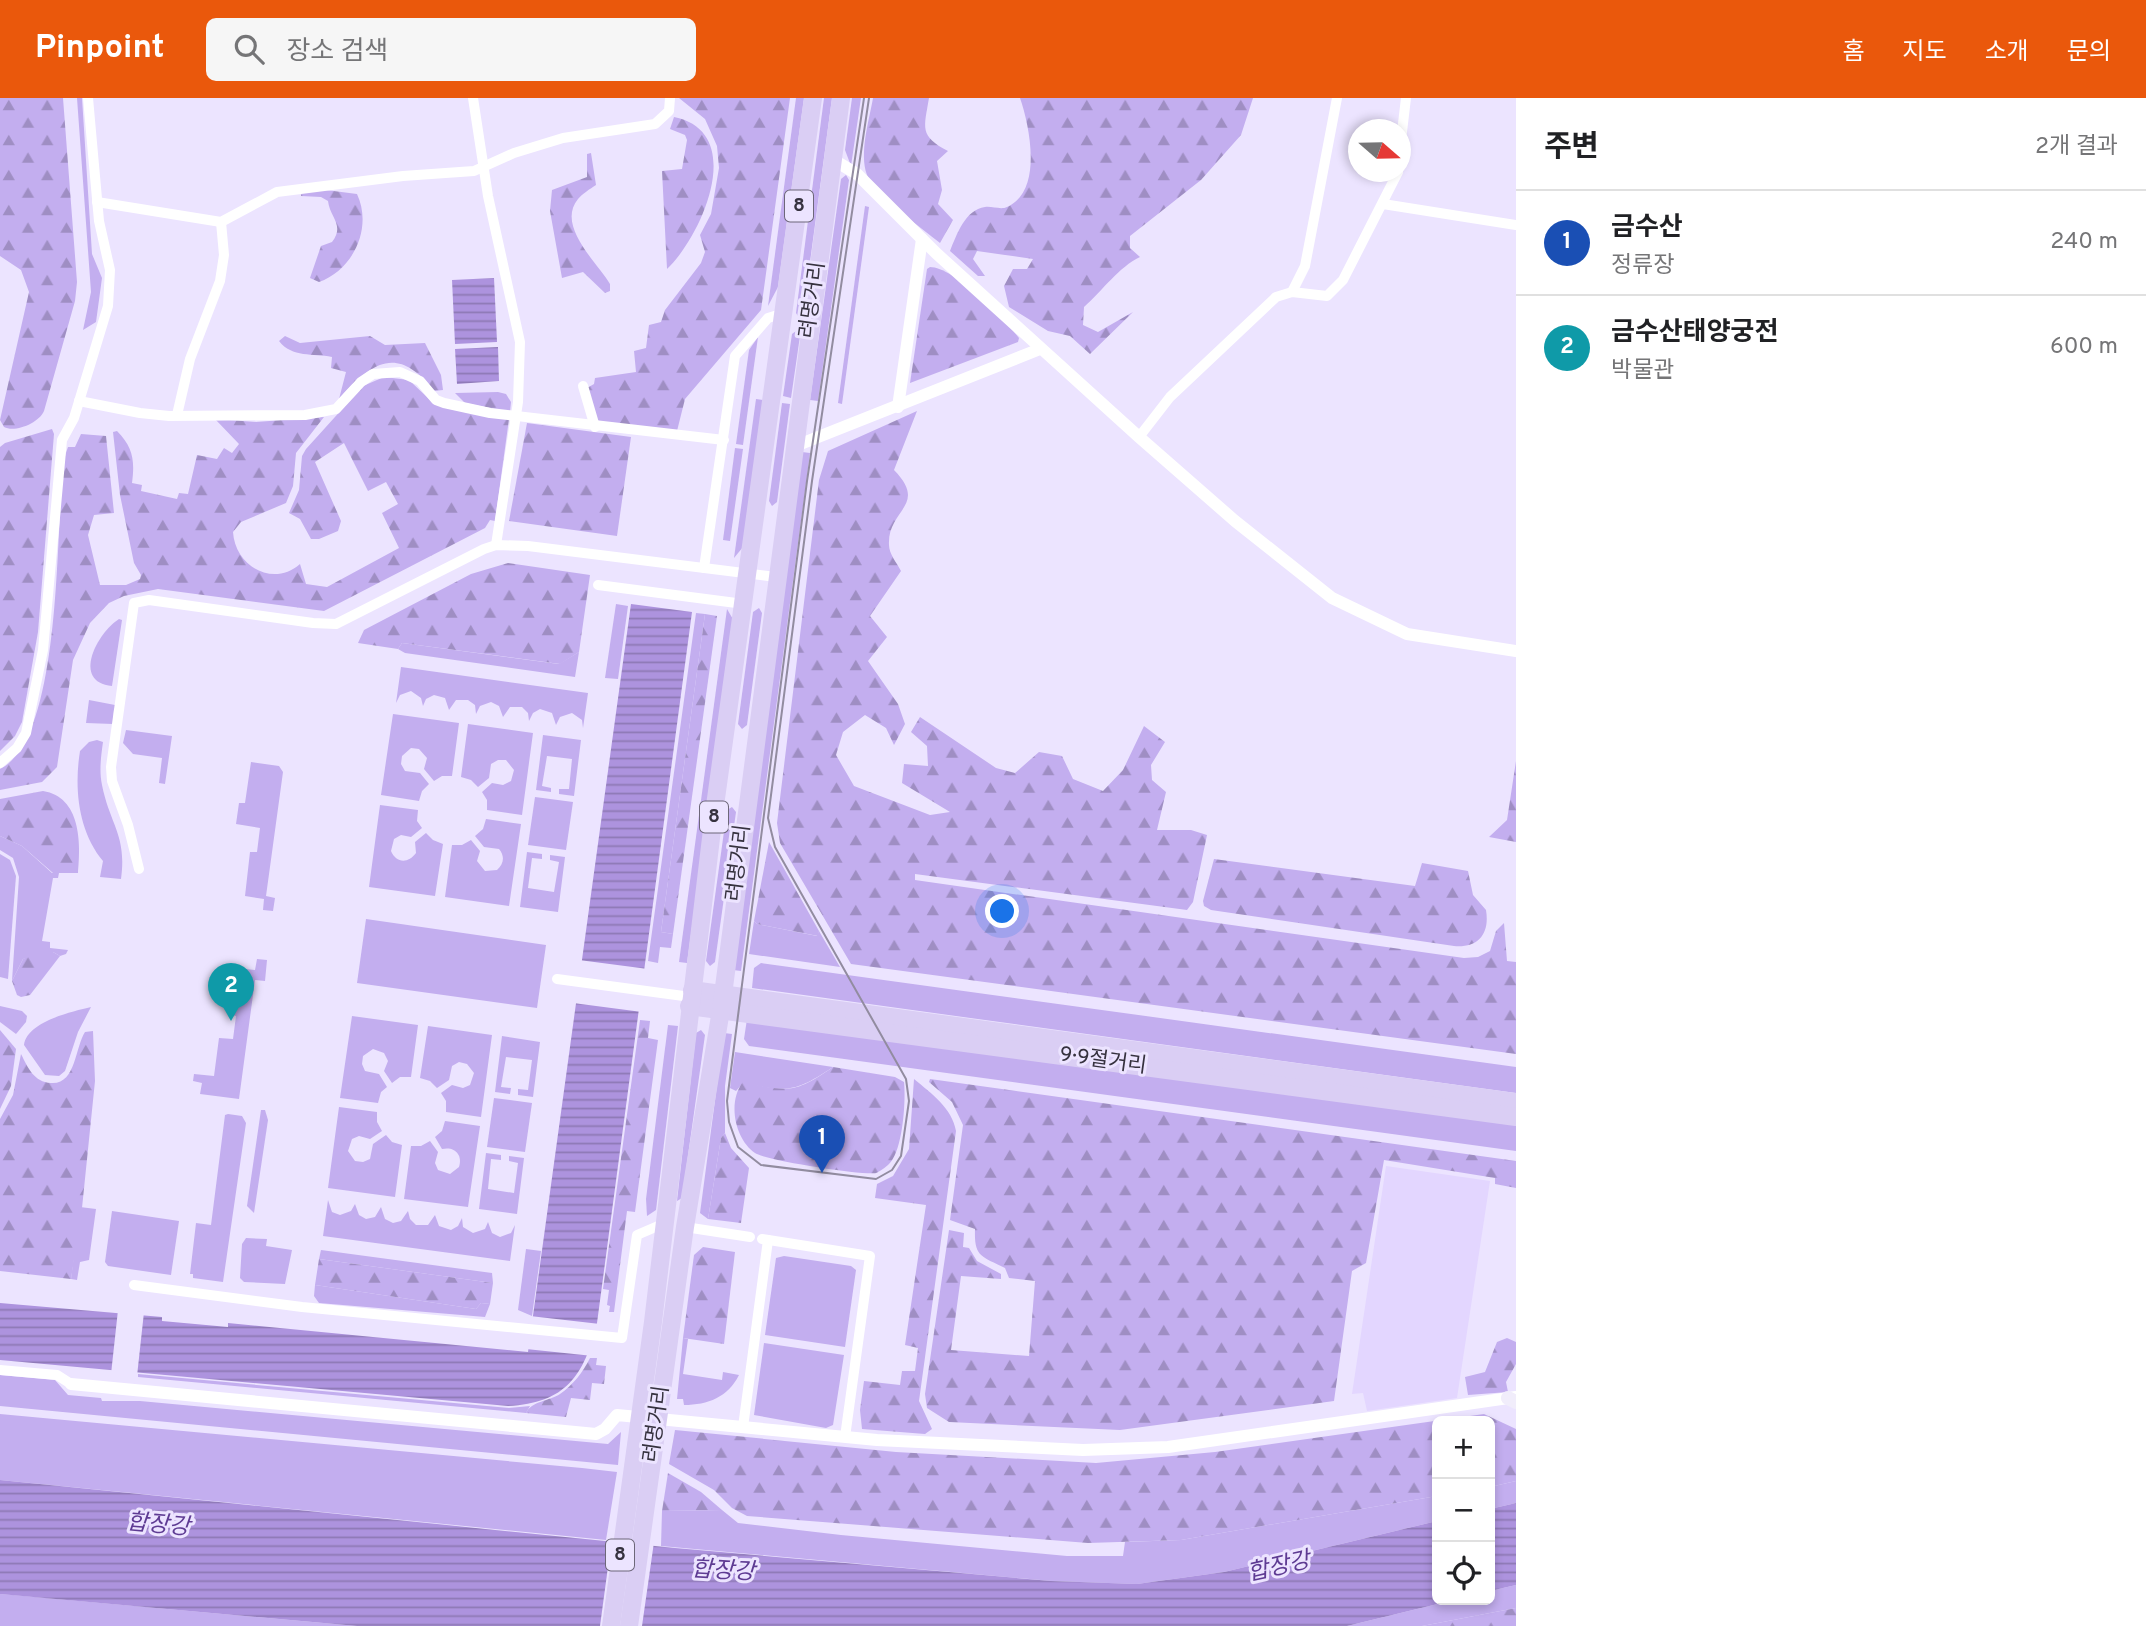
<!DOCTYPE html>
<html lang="ko">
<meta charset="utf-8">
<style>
:root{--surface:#fff;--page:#f6f6f6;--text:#202124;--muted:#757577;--line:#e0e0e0;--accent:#ea580c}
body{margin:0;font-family:Overpass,"Noto Sans KR",sans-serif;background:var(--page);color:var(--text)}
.controls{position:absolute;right:21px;bottom:21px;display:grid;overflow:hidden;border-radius:10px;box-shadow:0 4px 10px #0003}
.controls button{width:63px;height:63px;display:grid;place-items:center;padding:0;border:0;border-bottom:2px solid var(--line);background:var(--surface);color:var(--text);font:35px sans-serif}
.compass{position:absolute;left:1348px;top:21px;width:63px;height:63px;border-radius:50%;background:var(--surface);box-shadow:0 4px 10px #0003;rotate:110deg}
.you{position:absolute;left:1003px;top:814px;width:24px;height:24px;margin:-18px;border:5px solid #fff;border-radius:50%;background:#1a73e8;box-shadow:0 0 0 10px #1a73e833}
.badge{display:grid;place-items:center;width:46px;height:46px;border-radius:50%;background:var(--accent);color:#fff;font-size:23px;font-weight:700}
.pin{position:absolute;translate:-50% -58px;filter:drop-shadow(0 2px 4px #0008)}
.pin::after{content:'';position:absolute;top:37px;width:24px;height:21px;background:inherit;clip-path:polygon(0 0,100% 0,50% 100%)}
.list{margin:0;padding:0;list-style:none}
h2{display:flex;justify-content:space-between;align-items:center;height:91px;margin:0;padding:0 28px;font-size:30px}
h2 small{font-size:23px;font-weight:400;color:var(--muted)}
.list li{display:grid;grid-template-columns:46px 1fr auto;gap:21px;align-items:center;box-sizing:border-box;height:105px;padding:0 28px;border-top:2px solid var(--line)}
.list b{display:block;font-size:26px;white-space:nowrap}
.list p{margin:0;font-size:23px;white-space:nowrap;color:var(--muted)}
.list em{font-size:23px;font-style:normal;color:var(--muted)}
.icon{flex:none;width:38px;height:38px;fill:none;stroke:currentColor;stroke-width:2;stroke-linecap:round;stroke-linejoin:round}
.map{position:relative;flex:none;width:1516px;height:1528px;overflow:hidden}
header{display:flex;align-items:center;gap:42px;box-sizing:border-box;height:98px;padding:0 35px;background:var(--accent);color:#fff}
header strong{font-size:33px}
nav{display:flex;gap:38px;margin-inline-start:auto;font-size:24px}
.search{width:490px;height:63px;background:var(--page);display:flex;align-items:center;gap:18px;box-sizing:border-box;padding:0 24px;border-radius:10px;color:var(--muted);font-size:26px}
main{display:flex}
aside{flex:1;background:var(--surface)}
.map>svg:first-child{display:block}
.built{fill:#e3d6ff}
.green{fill:#c3aeef}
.forest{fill:url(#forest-firs)}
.water{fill:url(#water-rules)}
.pier{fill:#ece4ff}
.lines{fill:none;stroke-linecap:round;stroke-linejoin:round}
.minor{stroke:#fff;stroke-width:10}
.tertiary{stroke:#fff;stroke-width:12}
.secondary{stroke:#f1edfb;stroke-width:14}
.trunk{stroke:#dacef4;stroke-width:18}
.tram{stroke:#928ca0;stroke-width:2}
.labels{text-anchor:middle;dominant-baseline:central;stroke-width:6;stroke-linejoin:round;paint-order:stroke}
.shield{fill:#ece4ff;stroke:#6d6779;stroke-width:2}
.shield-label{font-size:19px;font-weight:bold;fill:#36323f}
.street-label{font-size:21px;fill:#36323f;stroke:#ece4ff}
.water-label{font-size:23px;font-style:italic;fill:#5e3b93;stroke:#ece4ff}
</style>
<header>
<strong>Pinpoint</strong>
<div class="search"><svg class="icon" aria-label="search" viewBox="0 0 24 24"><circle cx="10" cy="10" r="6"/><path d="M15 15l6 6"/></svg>장소 검색</div>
<nav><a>홈</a><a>지도</a><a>소개</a><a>문의</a></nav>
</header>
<main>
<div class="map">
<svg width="1516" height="1528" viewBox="0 0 1516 1528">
<defs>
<pattern id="forest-firs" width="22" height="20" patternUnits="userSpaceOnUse" patternTransform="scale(1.75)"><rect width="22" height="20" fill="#c3aeef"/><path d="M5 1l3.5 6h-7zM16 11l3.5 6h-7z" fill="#9f8ec3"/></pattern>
<pattern id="water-rules" width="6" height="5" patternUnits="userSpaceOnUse" patternTransform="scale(1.75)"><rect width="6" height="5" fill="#ad93de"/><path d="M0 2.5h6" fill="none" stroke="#8e79b5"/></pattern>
</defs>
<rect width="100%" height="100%" fill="#ece4ff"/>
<polygon class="built" points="1386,1068 1490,1083 1457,1300 1367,1313 1363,1295 1352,1296"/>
<g class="green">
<polygon points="77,0 82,0 92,156 102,180 96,224 83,232 91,194"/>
<polygon points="796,0 804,0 778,189 768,208"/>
<polygon points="824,0 832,0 803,216 799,220 796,215"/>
<polygon points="852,0 861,0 851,68 845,52"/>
<polygon points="846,77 849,82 818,303 810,302 841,81"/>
<polygon points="865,108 869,109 842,306 838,305"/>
<polygon points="796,233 800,238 791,300 783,298 792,236"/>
<polygon points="758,239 743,347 736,346 749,252"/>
<polygon points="756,301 763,302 743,449 734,460"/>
<polygon points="782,305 790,306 777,404 772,408 769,403"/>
<polygon points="735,350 743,351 730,443 723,442"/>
<polygon points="802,354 810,355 741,873 733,872"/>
<polygon points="616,506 628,508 618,581 605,580"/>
<polygon points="759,510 762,515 747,627 742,631 738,626 753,514"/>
<polygon points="727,511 734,523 687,865 679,864"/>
<polygon points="696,515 705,516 661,834 673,836 671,850 660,849 658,865 648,863"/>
<path d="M119,521l3,1 -10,66c-41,-4 -15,-53 7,-67z"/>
<polygon points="402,545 559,566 579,554 575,579 405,555 398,551"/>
<polygon points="401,569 588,595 583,630 582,622 572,615 560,619 556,627 552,615 540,611 533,615 529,623 528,615 522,609 510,609 503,619 499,608 491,604 480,608 476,616 475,607 468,602 456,602 449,612 445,600 434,597 426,601 423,608 421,600 411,593 400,597 396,605"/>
<polygon points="89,602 115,607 117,609 114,611 113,626 86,625"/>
<polygon points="393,616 459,625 452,678 442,678 434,683 424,671 427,660 419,651 411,650 402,658 401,666 405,673 420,675 429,686 422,693 419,703 381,697"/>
<polygon points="468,626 533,635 522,717 487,712 487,702 482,694 492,685 503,687 511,683 514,672 506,662 498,662 491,666 489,680 478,689 471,682 461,679"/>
<polygon points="126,632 172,638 165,686 159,685 162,660 133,656 123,645"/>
<polygon points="543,637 581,642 574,698 559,696 559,691 569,691 572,661 547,658 542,688 551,690 551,694 536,692"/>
<path d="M97,642l6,2c-2,14 -4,29 -1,43 8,40 25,50 19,94l-21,-2 3,-16c-25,-30 -29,-73 -23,-110l9,-9z"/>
<polygon points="251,664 279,668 283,674 266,798 275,800 273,813 263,812 264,801 245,798 250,754 257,754 260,730 236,726 239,705 245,705"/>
<polygon points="535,699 573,704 566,752 528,747"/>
<path d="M380,707l38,5 -1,11 5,7 -11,9 -10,-2 -7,4 -3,12c5,12 17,13 25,2l-1,-11 11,-9 7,7 10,4 -8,52 -66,-9z"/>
<polygon points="732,709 736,714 715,864 710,868 706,863 727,712"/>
<path d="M486,721l35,5 -12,82 -64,-9 7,-52h10l9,-5 9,11 -3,10 8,10 12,-1c7,-6 8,-14 2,-21l-15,-2 -9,-11 8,-7z"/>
<polygon points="0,738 22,748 52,775 59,775 58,780 53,780 42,843 50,844 50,850 68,852 66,856 60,858 53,854 23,861 12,883 19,779 13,760 0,752"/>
<polygon points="527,754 542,756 542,761 532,760 528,790 554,794 559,764 550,762 550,757 565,759 558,814 520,809"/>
<polygon points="0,756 10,762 16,778 8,881 0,879"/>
<polygon points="366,821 546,847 537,910 357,885"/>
<polygon points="754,823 757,826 817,838 819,833 840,869 749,856"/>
<polygon points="257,861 267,862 265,883 255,882 239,1001 200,996 202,985 193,983 194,976 214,978 219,940 233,941 236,918 229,916 235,870 255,872"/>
<polygon points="761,865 1516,969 1516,995 752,890 754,870"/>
<polygon points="0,908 22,913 27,918 26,924 16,936 0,924"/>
<path d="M91,909l-13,25 -13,39 -6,5 -14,-1 -21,-30c3,-23 46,-33 67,-38z"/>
<polygon points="352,918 418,927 411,979 400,979 392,985 384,973 388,963 384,955 373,951 363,958 362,966 365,973 379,976 387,989 381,994 378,1005 340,1000"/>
<polygon points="747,921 1516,1027 1516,1053 749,948 744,941"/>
<polygon points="668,927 678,928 656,1112 647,1118 646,1101"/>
<polygon points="428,928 492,937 481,1019 446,1014 446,1003 441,995 452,987 463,990 470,987 474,975 467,966 459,964 452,968 449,982 437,990 430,983 420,980"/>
<polygon points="701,932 705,937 682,1100 677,1103 696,935"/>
<polygon points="724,935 732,936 725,988 725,1035 721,1040 708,1121 700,1115"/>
<polygon points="502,938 540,944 533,999 518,997 518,991 528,992 532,962 506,959 501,989 511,990 510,996 495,994"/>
<path d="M735,954l98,15c-39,26 -45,25 -90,16l-7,8 -6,-3z"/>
<polygon points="494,1000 532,1005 525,1054 487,1049"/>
<polygon points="339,1009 377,1014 377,1024 382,1033 370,1041 359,1038 352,1041 348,1053 355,1063 363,1064 370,1061 373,1046 386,1037 392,1044 402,1047 395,1099 328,1090"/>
<polygon points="261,1012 265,1012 268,1022 254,1115 247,1108"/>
<polygon points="228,1016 242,1018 246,1025 223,1184 193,1180 193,1176 190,1176 196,1125 211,1127 225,1017"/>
<path d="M445,1023l35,5 -12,81 -64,-8 7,-53h10l9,-5 8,11 -3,11 3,7 12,4 9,-7c4,-12 -4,-21 -17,-18l-7,-12 7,-6z"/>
<polygon points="486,1055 501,1057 501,1062 491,1061 488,1091 514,1095 518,1065 509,1063 509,1058 524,1060 517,1116 479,1111"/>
<polygon points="328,1102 332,1114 340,1117 351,1113 355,1106 359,1117 366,1121 375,1119 381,1109 385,1121 393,1125 401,1123 408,1113 410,1121 416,1127 428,1127 435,1117 439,1128 451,1132 458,1128 462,1120 463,1129 473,1135 485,1131 488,1124 492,1135 500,1139 511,1135 515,1127 510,1163 323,1138"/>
<polygon points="80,1109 96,1111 89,1162 80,1164 77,1182 71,1181"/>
<polygon points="112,1113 179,1123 171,1177 108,1168 105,1164"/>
<polygon points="246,1140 267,1141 266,1148 292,1152 285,1186 244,1184 240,1180 242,1146"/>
<polygon points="526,1151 541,1153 532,1218 518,1212"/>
<polygon points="321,1152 492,1175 493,1185 319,1161"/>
<polygon points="784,1158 851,1168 856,1172 845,1249 765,1237 776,1160"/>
<polygon points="315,1187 476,1211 481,1205 490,1206 485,1219 319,1205 314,1198"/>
<path d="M683,1240l5,1 -5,35 39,6 1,-8 16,3c-11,22 -31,30 -55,30l-1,-6h-6z"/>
<polygon points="764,1245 844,1257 833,1327 826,1330 754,1317"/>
<polygon points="138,1276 509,1310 530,1308 526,1315 138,1279"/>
<polygon points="0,1277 55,1282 68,1297 101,1300 102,1303 140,1303 608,1346 621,1334 618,1367 0,1308"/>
<polygon points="0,1316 582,1370 617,1374 606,1442 0,1382"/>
<polygon points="1516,1383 1516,1405 1490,1411 1490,1389"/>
<polygon points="1437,1398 1437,1423 1224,1474 1137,1486 1051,1483 661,1448 662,1413 722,1412 738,1425 841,1437 1067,1458 1123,1458 1125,1444 1181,1442"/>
<polygon points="1516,1487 1516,1510 1422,1528 1347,1528 1454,1502 1490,1502 1490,1493"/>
<polygon points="0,1496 13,1497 357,1528 0,1528"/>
</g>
<g class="forest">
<path d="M0,0h63l14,184 -2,19 -31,110c-5,12 -29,22 -40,16l-4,-7 29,-128 -8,-22 -21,-14z"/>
<polygon points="679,0 790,0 761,212 685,301 677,333 596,324 587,290 594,286 595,280 636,274 634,253 646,250 649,227 661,224 665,212 701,165 705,154 700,137 711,116 719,70 717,48 705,21"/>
<path d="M873,0h56c-5,30 -10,38 19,53l-11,10 5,29 -4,14 15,16 -13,23c-18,-15 -65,-47 -73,-68 -8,-22 2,-54 6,-77z"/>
<path d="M1020,0h233l-12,37 -40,45 -71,56v12l10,9c-21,10 -37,33 -56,50l-1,18 15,7 35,-20 -43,42 -20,-18 -22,-5 -39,-24 -5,-21 9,-17h14l6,-10 -56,-8 -4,8 12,17h-7l-28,-25c7,-17 15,-41 35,-44 7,-1 16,3 22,0 36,-16 23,-80 13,-109z"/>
<path d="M674,19c74,15 28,119 -7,152l-5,-98 20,-2 5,-29 -2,-5 -15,-6z"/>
<path d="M591,55l5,32c-6,4 -14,9 -18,14 -22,27 19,63 32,85v7l-5,2 -22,-21 -21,6 -12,-67 2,-21 35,-13v-23z"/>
<path d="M318,91l39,5c16,34 -4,76 -38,88l-9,-4 11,-32 11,-4c13,-17 -2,-24 -4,-41l-7,-4 -20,-1 1,-5z"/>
<path d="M930,169c24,0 74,52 89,71l-1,4 -108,41 17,-114z"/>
<path d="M285,238l15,7 70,-7 15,9 40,-2 16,32 2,15 -9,1c-36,-46 -61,-30 -95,8l7,-27 -15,-4 1,-11c-19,-4 -40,1 -53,-16z"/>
<path d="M384,279l25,3 20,19 80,20 -14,102 -5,-1 -5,8 -161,83 -166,-22 -34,7 -15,7 -19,20 -17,37 -16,107 -15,15 -42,8v-21c55,-26 56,-197 60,-253 1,-22 0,-49 8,-69h7l6,-13 25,2 8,77 -20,2 -6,20 12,50h26l14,-6 1,-4 -7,-12 -14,-68 -7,-63 4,-1c16,16 18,30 15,52l10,2 -1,6 36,8 2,-6 9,1 9,-39 20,4 7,-11 8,5 7,-9 -24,-25 41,3 68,-5 -28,36 -3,33 -7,17 -45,19 -8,10c2,34 40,56 67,32l6,20 21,3 72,-39 -17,-35 16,-9 -12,-22 -18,9 -24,-48 -29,19 26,59 -3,10 -19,8h-8l-11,-20 -11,-6 10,-23 3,-34 4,-7 57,-63z"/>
<polygon points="498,294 506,296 511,304 510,314 465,305 455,295"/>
<path d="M917,313l-23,59c35,36 -7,39 -5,75 0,9 8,18 12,26l-31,45 17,21 -19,24 30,43 7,20 -11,21 -8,-17 -21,-13 -22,17 -7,23 18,31 76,29 20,-3 -48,-29 2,-19 24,2 -1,-20 -16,-14 9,-15 76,51 19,5 24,-21 23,4 11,23 30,12 20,-21 21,-44 21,16 -14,23 1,15 14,12 -9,38h34l16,5 -14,67 -6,8 -272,-36v6l549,78 14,-1 12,-6 6,-20 8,-8 3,38 9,1v92l-665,-90 -71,-121 -3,-20 42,-343 9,-29z"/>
<polygon points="527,325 631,339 617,438 509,423"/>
<polygon points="52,331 54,336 38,534 22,624 15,638 0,653 0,349 5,345"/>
<polygon points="508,465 590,477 579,554 560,566 402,545 398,551 358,545 364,532 471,476"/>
<polygon points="705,516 717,518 673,836 661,834"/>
<polygon points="1516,663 1516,744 1489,739 1507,722"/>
<path d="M43,693c38,6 38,52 35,82h-25l-31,-27 -22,-10v-37z"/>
<polygon points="769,744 819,833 818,838 757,826 754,823"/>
<path d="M1214,761l201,27 7,-23 46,8 5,24 13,15c4,24 -8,38 -32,36l-243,-36 -7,-4 -1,-5z"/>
<polygon points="40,853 53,854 60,858 30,897 21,899 17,897 12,883 23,861"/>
<polygon points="640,922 650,923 648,940 658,942 635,1114 627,1113 614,1214 609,1214 610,1208 607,1207 609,1192 603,1191"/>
<polygon points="0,932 16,951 11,988 0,1011"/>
<path d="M93,933l2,50 -13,127 -11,71 -71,-8v-152l13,-24 8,-41c7,14 13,28 30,29 25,2 24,-36 34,-51z"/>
<path d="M833,969l62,10 9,5c2,18 -1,69 -15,82 -3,3 -10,8 -13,9 -10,3 -112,-13 -121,-20 -20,-14 -28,-51 -12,-71 45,10 51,12 90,-15z"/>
<path d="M914,981c18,15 38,29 42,52l-37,270 13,28 -7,5 -63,-5 -2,-19 4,-29 36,4 2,-14h13l3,-23 -13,-3 21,-140 -51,-7 2,-14 16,-8 16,-27z"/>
<path d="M930,981l586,82v27l-21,-4v-6l-111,-18 -18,103 -14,8 -18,130 -214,29 -171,-8 -22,-14 -2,-14 24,-164 15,3 -1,14 6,1 8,13 24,13v5l-40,-3 -10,74 78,6 6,-75 -26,-3 -4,-10c-24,-12 -31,-11 -30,-39l-25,-9 13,-95 -11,-23 -23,-20z"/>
<polygon points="725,1035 731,1050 749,1070 741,1125 708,1121 721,1040"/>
<polygon points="703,1149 735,1154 724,1246 683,1240 694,1157"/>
<polygon points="319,1161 493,1185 490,1206 481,1205 476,1211 315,1187"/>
<polygon points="1507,1240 1516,1244 1516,1266 1506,1284 1508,1294 1468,1297 1465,1279 1485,1274 1497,1244"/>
<path d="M590,1260h7l-1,7 10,1 -2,18 -12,-1 -2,17 -19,-2 -5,19 -40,-4c5,-12 24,-12 34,-19 13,-9 23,-22 30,-36z"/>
<polygon points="1484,1316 1516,1331 1516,1383 1490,1389 1490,1323 1437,1323 1437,1398 1181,1442 1088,1445 747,1418 732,1410 714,1392 669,1366 675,1332 896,1354 1096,1365 1215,1354"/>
<polygon points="668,1375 701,1394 722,1412 662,1413"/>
<polygon points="1516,1510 1516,1528 1422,1528"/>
</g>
<g class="water">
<polygon points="494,180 497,244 455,246 452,182"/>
<polygon points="498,249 499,283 457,286 455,251"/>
<path d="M631,506l61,8 -95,711c-13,53 -31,80 -89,83l-508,-46v-57l162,14v4l66,6v-4l300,29z"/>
<polygon points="0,1382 675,1450 1051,1483 1137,1486 1224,1474 1437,1423 1437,1502 1454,1502 1347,1528 357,1528 0,1496"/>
<polygon points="1516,1405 1516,1487 1490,1493 1490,1411"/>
</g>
<g class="pier">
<polygon points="579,862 648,871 642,914 573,905"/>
<polygon points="118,1212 144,1214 137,1278 111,1276"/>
<polygon points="530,1218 600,1226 593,1258 526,1251"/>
<polygon points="612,1439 654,1444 642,1528 600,1528"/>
</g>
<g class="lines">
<g class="minor">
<polyline points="473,0 488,98 520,244 518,304 496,447"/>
<polyline points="1400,51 1406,0"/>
<polyline points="97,104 221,124 277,94 403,78 474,73 514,55 563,40 655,26 669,13 670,0"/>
<polyline points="1383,106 1516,127"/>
<polyline points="1292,194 1305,168 1337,0"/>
<polyline points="583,288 595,329"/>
<polyline points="79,303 140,315 169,318 305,317 336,311 361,284 373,276 400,274 420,283 436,302 444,305 490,315 724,342"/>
<polyline points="177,317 190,261 220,183 224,157 221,124"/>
<polyline points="1139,339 1170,299 1276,199 1292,194 1327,198 1343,182 1398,74"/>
<polyline points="704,470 735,258 768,220 784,215"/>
<polyline points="598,487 744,506"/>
<polyline points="0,665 17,650 26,635 43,552 62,342 74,320 108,208 110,172 99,123 88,0"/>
<polyline points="139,771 128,727 112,683 111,669 134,505 149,502 313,525 336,526 484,451 496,447 528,448 776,479"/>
<polyline points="557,881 691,899"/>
<polyline points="685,1129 750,1139"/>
<polyline points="762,1141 870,1158 845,1339"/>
<polyline points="134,1187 302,1209 622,1240 637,1137 665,1125"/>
<polyline points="0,1272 57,1277 71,1286"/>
<polyline points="743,1329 768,1142"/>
</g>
<g class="tertiary">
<polyline points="832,61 857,76 936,155 1139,339 1235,423 1332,500 1407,536 1516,553"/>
<polyline points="898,309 922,141"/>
<polyline points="793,349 1040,251"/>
<polyline points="71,1286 596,1336 605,1331 617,1317 877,1342 1083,1352 1168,1349 1516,1299"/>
</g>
<polyline class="secondary" points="1508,1300 1516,1304"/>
<g class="trunk">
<polyline points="692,892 1516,1004"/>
<polyline points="689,908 1516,1019"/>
<polyline points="611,1528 653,1224 714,715 813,0"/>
<polyline points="629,1528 685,1129 721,912 841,0"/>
</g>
<polyline class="tram" points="864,0 807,383 727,1003 729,1024 738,1049 761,1067 876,1081 892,1072 901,1058 909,1003 906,981 775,749 768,720 812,383 869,0"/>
</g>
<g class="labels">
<g class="shield">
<rect x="785" y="92.5" width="28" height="31" rx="5"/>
<rect x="700" y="703.5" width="28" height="31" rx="5"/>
<rect x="606" y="1441.5" width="28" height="31" rx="5"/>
</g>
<g class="shield-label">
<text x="799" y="108">8</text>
<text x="714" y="719">8</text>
<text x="620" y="1457">8</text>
</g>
<g class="street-label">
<text transform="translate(813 202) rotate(-82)">려명거리</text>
<text transform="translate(739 765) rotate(-83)">려명거리</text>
<text transform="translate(1103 963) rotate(8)">9·9절거리</text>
<text transform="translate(657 1326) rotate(-82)">려명거리</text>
</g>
<g class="water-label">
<text transform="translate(158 1428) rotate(5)">합장강</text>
<text transform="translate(1279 1470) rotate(-13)">합장강</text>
<text transform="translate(723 1474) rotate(3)">합장강</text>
</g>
</g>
</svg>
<div class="controls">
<button>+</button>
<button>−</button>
<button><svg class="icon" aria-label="locate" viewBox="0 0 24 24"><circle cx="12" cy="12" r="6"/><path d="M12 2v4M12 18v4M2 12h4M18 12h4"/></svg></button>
</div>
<svg class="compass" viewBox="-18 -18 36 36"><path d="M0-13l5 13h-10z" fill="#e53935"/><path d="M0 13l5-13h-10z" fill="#757577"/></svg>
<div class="you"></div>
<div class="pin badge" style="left:822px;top:1075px;background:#1a4fb4">1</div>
<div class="pin badge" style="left:231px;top:923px;background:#0f9aa8">2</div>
</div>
<aside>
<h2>주변<small>2개 결과</small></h2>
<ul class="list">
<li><span class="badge" style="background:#1a4fb4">1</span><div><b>금수산</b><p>정류장</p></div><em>240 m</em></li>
<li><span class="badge" style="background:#0f9aa8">2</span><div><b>금수산태양궁전</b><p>박물관</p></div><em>600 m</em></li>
</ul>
</aside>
</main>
